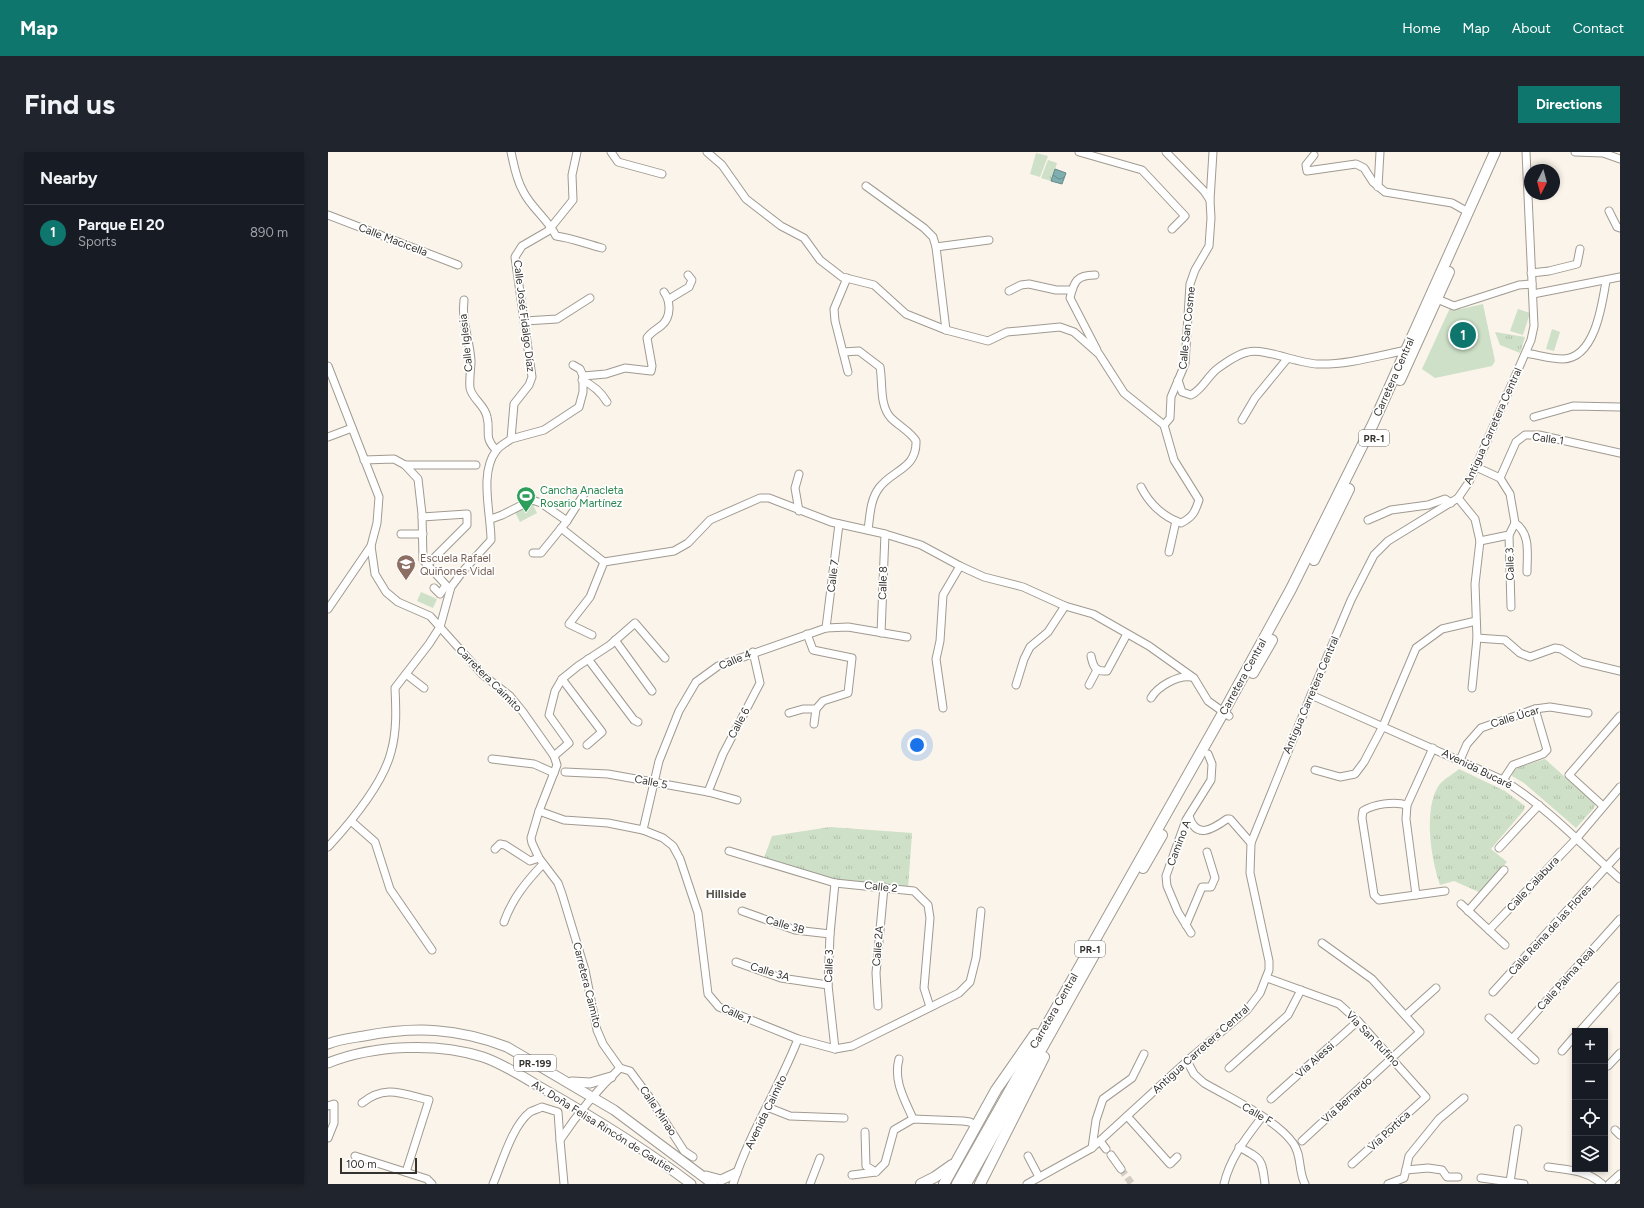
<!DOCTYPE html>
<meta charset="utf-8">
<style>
:root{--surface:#171b24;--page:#20242c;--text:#f1f3f6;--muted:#9ea1a6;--line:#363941;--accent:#0f766e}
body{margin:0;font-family:Figtree,sans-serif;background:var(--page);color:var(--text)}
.controls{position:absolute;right:12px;bottom:12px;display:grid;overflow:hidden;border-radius:0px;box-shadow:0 2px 6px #0003}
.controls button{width:36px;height:36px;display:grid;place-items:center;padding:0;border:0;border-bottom:1px solid var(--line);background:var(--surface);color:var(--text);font:20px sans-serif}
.compass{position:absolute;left:1196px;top:12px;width:36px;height:36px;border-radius:50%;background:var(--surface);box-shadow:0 2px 6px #0003;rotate:186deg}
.scale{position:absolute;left:12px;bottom:10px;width:77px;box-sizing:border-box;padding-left:4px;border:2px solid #35332f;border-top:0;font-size:11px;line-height:14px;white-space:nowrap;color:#35332f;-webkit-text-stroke:3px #fff;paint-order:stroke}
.you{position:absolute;left:589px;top:593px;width:14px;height:14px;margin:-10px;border:3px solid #fff;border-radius:50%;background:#1a73e8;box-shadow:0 0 0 6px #1a73e833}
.badge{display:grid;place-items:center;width:26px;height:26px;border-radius:50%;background:var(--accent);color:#fff;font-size:13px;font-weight:700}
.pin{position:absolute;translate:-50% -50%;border:2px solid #fff;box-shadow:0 1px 4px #0006}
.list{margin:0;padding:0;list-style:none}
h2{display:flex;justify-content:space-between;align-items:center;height:52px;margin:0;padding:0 16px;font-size:17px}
h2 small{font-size:13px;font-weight:400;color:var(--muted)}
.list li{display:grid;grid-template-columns:26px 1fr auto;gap:12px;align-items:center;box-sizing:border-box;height:56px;padding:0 16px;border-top:1px solid var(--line)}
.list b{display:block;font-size:15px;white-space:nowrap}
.list p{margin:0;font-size:13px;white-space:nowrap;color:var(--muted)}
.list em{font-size:13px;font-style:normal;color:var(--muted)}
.icon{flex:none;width:22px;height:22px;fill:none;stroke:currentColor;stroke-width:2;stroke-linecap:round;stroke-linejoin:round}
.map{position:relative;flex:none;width:1292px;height:1032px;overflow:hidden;border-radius:0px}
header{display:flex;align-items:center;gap:24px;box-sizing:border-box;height:56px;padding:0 20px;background:var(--accent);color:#fff}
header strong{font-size:19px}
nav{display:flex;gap:22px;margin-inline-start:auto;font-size:14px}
.intro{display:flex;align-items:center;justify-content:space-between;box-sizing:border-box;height:96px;padding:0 24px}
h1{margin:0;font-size:28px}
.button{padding:10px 18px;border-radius:0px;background:var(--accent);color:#fff;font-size:14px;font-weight:700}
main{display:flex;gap:24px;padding:0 24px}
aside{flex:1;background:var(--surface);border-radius:0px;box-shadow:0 2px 6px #0003}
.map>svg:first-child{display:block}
.green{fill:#cee0c7}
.park{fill:url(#park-tufts)}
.water{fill:url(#water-waves);stroke:#688989}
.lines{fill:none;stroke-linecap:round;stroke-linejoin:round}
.minor-tunnel{stroke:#d3cdc5;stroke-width:7;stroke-dasharray:7 3.5;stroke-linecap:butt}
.minor-casing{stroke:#a09a91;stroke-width:9}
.major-casing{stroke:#a09a91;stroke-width:11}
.highway-casing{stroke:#a09a91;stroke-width:12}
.minor{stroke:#fff;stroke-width:7}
.major{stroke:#fff;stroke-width:9}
.highway{stroke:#fff;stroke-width:10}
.labels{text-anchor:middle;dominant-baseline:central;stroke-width:3.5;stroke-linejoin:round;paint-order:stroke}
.shield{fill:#fff;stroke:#72706d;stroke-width:1}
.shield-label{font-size:10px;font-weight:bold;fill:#35332f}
.street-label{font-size:11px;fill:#35332f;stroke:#fff}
.leisure-label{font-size:11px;fill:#27864d;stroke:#fff;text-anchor:start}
.education-label{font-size:11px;fill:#785e54;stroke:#fff;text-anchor:start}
.neighbourhood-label{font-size:12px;font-weight:bold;fill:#544f47;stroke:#fff}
</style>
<header>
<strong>Map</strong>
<nav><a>Home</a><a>Map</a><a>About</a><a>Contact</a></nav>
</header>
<div class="intro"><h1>Find us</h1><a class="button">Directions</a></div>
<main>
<aside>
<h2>Nearby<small></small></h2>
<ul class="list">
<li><span class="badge">1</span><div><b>Parque El 20</b><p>Sports</p></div><em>890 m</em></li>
</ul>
</aside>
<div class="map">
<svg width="1292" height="1032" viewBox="0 0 1292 1032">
<defs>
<pattern id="park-tufts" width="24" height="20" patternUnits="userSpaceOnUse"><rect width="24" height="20" fill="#cee0c7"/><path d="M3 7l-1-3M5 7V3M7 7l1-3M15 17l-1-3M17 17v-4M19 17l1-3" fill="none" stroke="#b2c1ab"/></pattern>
<pattern id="water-waves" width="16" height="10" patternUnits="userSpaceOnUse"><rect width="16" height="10" fill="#7eaeaf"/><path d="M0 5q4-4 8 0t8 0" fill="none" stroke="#688e8f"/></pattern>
</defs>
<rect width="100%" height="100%" fill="#faf4ea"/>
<g class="green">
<polygon points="708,1 720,4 712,25 702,22"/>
<polygon points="1155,152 1167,209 1164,214 1107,226 1094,217 1122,156 1133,157"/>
<polygon points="1190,157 1202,161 1195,183 1182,179"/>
<polygon points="1224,177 1232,180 1226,199 1218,197"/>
<polygon points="204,351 209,361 192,370 187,360"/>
<polygon points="93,440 109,447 105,456 89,449"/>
</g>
<g class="park">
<polygon points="720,8 729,11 723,29 713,26"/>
<polygon points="1167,180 1197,185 1192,201 1172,193"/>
<polygon points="1217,607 1267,652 1266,656 1248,676 1196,631 1184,624 1185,619 1192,615"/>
<path d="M1131,617l46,22 20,15 -1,4 -33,39 16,13 -28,30 -25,-11 -14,4c-9,-26 -17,-76 -1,-100 5,-6 14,-11 20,-16z"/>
<polygon points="502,675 584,681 580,737 497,727 436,706 444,684"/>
</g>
<polygon class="water" points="727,17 738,21 734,32 723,29"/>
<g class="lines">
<polyline class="minor-tunnel" points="793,1017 804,1032"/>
<defs>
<g id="minor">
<path d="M183,0c3,13 5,27 12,39 8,17 25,28 33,45 16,2 30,8 46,12"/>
<polyline points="283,0 290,10 334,22"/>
<polyline points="379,0 394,13 418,47 453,74 476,86 492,108 514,125 546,133 578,162 618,178 660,189 679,180 732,175 746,180 771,202 796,241 836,273"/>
<polyline points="751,0 814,18 857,64 844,77"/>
<polyline points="1247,0 1275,1 1292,7"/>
<polyline points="986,3 978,13 979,19 1028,12 1036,16 1045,30 1057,40 1124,51 1140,60"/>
<polyline points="538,34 596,76 605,85 608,95 618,178"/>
<polyline points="1050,35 1052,0"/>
<polyline points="882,48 885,0"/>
<polyline points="1281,59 1289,75 1292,76"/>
<polyline points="0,63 130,113"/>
<polyline points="608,95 661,88"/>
<polyline points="1203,121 1221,119 1249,112 1252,97"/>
<path d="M767,123c-18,0 -21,6 -25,23l27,52"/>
<polyline points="519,126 506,157 507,169 520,220"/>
<polyline points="681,139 693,133 701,132 728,138 744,138"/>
<polyline points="1205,142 1292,125"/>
<polyline points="341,147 361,135 364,128 360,123"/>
<polyline points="1109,147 1126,154 1191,133 1204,132"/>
<path d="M136,148c-3,22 6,40 7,61 0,8 -2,18 -1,27 2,11 15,17 17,29 4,15 -4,19 9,33"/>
<polyline points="197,169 229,167 262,146"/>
<path d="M515,200l16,-1 21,16c3,16 -1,38 11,51 8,8 20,14 25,23 1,28 -24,29 -37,47 -9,12 -9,28 -11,42"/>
<path d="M1198,201c12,2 25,6 37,6 32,-1 39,-54 43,-78"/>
<polyline points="245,213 252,217 255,224"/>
<polyline points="0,214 51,345 49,371 43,394 47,422 58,440 70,450 102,464 155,523 182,544 195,560 226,604 229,613 211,659 203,686 204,691 211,706 230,731 234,742 257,818 269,878 275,892 292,916"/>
<path d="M254,228c11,5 19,12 25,22"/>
<path d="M850,228l4,12 9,3c11,-5 16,-18 26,-26 8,-6 21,-15 31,-17 16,-4 49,11 69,12 30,1 60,-8 90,-14l2,1"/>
<polyline points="1206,265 1245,254 1292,255"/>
<polyline points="914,268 927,246 959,207"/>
<polyline points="836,273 842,266 843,245 857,212 862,132 867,118 881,94 883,66 882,48 876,39 838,0"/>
<polyline points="0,285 24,276"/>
<path d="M183,287l33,-9 35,-23 4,-15v-16l23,-2 19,-6 26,3 1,-5 -5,-28c4,-6 9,-8 15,-13 9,-8 9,-23 2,-33"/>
<polyline points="36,308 66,307 77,313 148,313"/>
<polyline points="77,313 90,327 94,362 95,408 118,433 112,442 106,436"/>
<path d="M1148,315l24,11 10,16 5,29c16,11 12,31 12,49"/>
<polyline points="471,322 467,336 471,359"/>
<polyline points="1172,326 1188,290 1197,283 1211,283 1292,301"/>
<path d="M813,335c8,16 22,30 40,36 12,-6 14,-11 18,-23l-25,-40 -10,-35"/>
<polyline points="1130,346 1147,367 1152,389 1147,432 1149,486 1144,536"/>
<polyline points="94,365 139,362 139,373 99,413"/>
<polyline points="163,367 174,363 204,348 213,351 239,369"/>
<polyline points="1040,368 1063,358 1100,353 1117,347 1123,351"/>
<polyline points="233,376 276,410 346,399 360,391 382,368 432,346 441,346 503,370 557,382 593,393 632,414 656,425 695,435 737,454 765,462 821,494 866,526 880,549 901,564"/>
<polyline points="73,382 95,382"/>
<polyline points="1152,389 1181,383"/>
<polyline points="841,400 848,369"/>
<polyline points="205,401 213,401 239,369 258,339"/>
<polyline points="1183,455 1181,383 1187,371"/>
<polyline points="0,457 43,394"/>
<polyline points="498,476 511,372"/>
<polyline points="553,481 557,382"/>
<polyline points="264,483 241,472 262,445 276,410"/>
<polyline points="1149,486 1177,488 1192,501 1202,505 1227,496 1233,497 1254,510 1292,519"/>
<polyline points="287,488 324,539"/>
<path d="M763,504c2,10 4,16 16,15l20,-37"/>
<polyline points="260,507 306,568 310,570"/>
<polyline points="78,522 96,536"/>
<polyline points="234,527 274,580 259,593"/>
<polyline points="688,533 696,507 702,495 720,480 737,454"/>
<polyline points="761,533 769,518"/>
<path d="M983,543l192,85c44,27 79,65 117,99"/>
<path d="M823,546c7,-12 27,-23 40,-21"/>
<polyline points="615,556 608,507 612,489 615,443 632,414"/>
<polyline points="461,561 475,557 488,557 495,549 520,541 524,506 485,498 479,482"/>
<polyline points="486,572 488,557"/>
<polyline points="226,604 241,591 221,563 227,539 234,527 250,514 282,493 307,471 337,506"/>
<polyline points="164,607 206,612 226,621"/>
<polyline points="1132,608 1139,592 1153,576 1207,557 1222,555 1260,561"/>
<polyline points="987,618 1012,625 1027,622 1036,610 1055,574 1088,496 1114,477 1148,469"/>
<polyline points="237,620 280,622 380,640 409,648"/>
<polyline points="1175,628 1185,613 1215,602 1219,598 1207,557"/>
<polyline points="380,640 395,602 432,531 425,500"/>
<path d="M1079,653c-13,-4 -33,-1 -44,6l-1,7 12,77 5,5 66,-9"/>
<polyline points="1275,654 1241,623 1292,564"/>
<polyline points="211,659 236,668 280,671 315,678 335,686 345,694 352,707 370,761 380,842 391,855 470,887 507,897 524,894 631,841 642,830 648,806 653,759"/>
<path d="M861,664c7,24 24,13 38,3h3l21,24"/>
<polyline points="23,669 47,690 62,737 104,798"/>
<polyline points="315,678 331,609 351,559 368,530 390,514 498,476 520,475 579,485"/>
<path d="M0,695c22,-24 55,-63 63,-95 6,-21 5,-43 4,-64l34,-44 11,-17 11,-40 12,-16 28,-31c0,-26 -12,-67 5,-89 3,-5 10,-8 15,-12l3,-35 15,-19 3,-8 -17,-120 7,-11 26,-15 25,-31 -1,-25 5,-23"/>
<polyline points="1171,696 1211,653"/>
<polyline points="167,697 172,692 177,693 202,709 211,706"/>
<polyline points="401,699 507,731 586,739 600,753 602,766 596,836 602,855"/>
<polyline points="507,731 502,782 500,833 507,897"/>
<polyline points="1088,743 1078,667 1079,653 1105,596"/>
<polyline points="1133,752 1177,793"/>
<polyline points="414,759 467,778 502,782"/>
<polyline points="1140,759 1176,718"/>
<path d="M176,770c8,-23 22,-40 39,-58"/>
<polyline points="858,773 874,735 883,735 887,726 879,700"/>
<polyline points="1161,778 1248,687 1292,635"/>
<polyline points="863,781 850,760 839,734 838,724 858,668 883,628 884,612 880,602"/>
<polyline points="408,810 453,826 500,833"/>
<polyline points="939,826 1011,852 1030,869 1098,945 1024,1012"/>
<polyline points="1165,840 1292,700"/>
<polyline points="550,854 548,821 556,735"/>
<polyline points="1078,863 1108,836"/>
<polyline points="1161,866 1207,908"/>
<polyline points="1252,879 1292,834"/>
<polyline points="1184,887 1292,767"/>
<polyline points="1234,899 1247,884"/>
<path d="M571,907c-6,22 6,41 14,60"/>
<path d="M859,909l7,13 10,9c26,15 72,36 89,60 9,12 5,28 12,41"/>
<polyline points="1280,914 1292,901"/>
<polyline points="292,916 302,919 322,946 356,999 365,1005"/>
<polyline points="901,916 960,863 973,838"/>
<polyline points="943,947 1030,869"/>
<path d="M34,951c23,-19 41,-9 67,-3l-23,72"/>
<polyline points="0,954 6,952 6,971 0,986"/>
<polyline points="439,955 462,964 516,966"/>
<polyline points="799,964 842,1012 849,1005"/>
<polyline points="1287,978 1292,983"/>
<polyline points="537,980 538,1014 548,1020"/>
<polyline points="772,989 778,997"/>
<polyline points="974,989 1092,880 1044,827 994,791"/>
<path d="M911,995c23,12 23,12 26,37"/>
<polyline points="764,996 768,968 775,947 804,926 816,902"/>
<polyline points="783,1003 793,1017"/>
<polyline points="27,1004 99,1027 104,1032"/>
<polyline points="700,1004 711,1025"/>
<path d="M1220,1015c21,3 38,3 54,17"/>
<polyline points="1078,1018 1100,1016 1114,1018 1119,1025 1130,1025"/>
<polyline points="524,1023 548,1020 557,1011 566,978 585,967 635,969 642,970 648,974"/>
<polyline points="1153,1026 1196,1032"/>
<polyline points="1182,1030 1190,977"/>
<path d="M165,1032c9,-21 19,-58 37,-72 4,-2 8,-3 12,-5l16,5 2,28"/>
<path d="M236,1032l-4,-44c18,-27 37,-50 60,-72"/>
<path d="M405,1032c16,-50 46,-96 65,-145"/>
<polyline points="482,1032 492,1006"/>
<polyline points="699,1032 764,996 859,909 919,858 932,841 941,818 941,809 922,721 923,691 983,543 1023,448 1046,403 1060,389 1130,346 1141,330 1203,188 1206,174 1198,0"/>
<path d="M896,1032c6,-26 22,-46 38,-67"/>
<polyline points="1060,1032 1076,1026 1081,1004 1111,967 1136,946"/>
<polyline points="1281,1032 1292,1022"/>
</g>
<g id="major">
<path d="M0,892c11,-5 24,-6 36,-8 52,-10 93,-8 143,11l107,63 99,74"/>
<path d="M0,911c45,-18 109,-21 155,-6 20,7 39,19 57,30 51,29 104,61 151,97"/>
<polyline points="244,930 262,931 283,925"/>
<polyline points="378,1024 393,1028 408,1021"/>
</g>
<g id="highway">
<polyline points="1072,228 1121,120"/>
<polyline points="986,408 1021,337"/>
<polyline points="925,521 944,488"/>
<polyline points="815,716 834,683"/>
<polyline points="593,1032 607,1025 624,1013"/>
<polyline points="616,1032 668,938 707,882"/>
<polyline points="629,1032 895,561 963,437 1045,272 1167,0"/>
<polyline points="638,1032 766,803"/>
<polyline points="652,1032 716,905"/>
</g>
</defs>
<use href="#minor" class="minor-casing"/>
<use href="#major" class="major-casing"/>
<use href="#highway" class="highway-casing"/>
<use href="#minor" class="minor"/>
<use href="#major" class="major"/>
<use href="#highway" class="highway"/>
</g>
<defs>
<symbol id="stadium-pin" viewBox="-11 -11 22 30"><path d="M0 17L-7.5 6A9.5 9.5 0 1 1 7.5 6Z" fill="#2e9e5b" stroke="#fff"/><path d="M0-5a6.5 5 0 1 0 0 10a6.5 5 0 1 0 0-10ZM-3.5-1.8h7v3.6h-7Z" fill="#fff"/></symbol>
<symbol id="school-pin" viewBox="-11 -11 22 30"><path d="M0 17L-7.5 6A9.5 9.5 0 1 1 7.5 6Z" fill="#8d6e63" stroke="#fff"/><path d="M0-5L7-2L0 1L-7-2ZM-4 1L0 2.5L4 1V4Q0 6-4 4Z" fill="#fff"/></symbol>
</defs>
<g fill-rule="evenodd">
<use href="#stadium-pin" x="187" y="333" width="22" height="30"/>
<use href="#school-pin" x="67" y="401" width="22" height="30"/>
</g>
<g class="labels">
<g class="shield">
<rect x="1031" y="278" width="30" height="16" rx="3"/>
<rect x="747" y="789" width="30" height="16" rx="3"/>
<rect x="186" y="903" width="42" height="16" rx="3"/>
</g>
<g class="shield-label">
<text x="1046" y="286">PR-1</text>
<text x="762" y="797">PR-1</text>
<text x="207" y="911">PR-199</text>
</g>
<g class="street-label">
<text transform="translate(65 88) rotate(21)">Calle Macicella</text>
<text transform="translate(196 164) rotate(83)">Calle José Fidalgo Díaz</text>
<text transform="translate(859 176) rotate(-84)">Calle San Cosme</text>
<text transform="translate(138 191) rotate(-96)">Calle Iglesia</text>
<text transform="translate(1066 225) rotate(-66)">Carretera Central</text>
<text transform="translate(1165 274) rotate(-66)">Antigua Carretera Central</text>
<text transform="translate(1220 287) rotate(8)">Calle 1</text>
<text transform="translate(1182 412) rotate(-91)">Calle 3</text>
<text transform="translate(505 424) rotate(-83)">Calle 7</text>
<text transform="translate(555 431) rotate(-88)">Calle 8</text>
<text transform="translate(407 508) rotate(-23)">Calle 4</text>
<text transform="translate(915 525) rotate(-61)">Carretera Central</text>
<text transform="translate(161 527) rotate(45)">Carretera Caimito</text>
<text transform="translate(983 543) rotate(-67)">Antigua Carretera Central</text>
<text transform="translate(1187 565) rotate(-17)">Calle Úcar</text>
<text transform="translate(411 571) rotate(-62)">Calle 6</text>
<text transform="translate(1149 617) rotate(26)">Avenida Bucaré</text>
<text transform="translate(323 630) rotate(11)">Calle 5</text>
<text transform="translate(851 691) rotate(-69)">Camino A</text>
<text transform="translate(1205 732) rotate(-47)">Calle Calabura</text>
<text transform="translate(553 735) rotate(6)">Calle 2</text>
<text transform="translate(457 773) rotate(16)">Calle 3B</text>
<text transform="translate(1222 778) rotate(-48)">Calle Reina de las Flores</text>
<text transform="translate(550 794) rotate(-85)">Calle 2A</text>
<text transform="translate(501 814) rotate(-88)">Calle 3</text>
<text transform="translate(442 820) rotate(17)">Calle 3A</text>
<text transform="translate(1238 827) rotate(-48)">Calle Palma Real</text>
<text transform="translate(259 833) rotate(76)">Carretera Caimito</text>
<text transform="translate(726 859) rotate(-60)">Carretera Central</text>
<text transform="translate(408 862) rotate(25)">Calle 1</text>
<text transform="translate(1045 887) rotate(46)">Via San Rufino</text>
<text transform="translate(873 897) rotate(-42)">Antigua Carretera Central</text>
<text transform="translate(987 908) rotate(-42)">Vía Alessi</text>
<text transform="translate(1019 948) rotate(-42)">Vía Bernardo</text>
<text transform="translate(330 959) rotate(56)">Calle Minao</text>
<text transform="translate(438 960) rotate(-64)">Avenida Caimito</text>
<text transform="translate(929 962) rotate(30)">Calle F</text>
<text transform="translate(275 975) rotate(32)">Av. Doña Felisa Rincón de Gautier</text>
<text transform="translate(1061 979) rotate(-43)">Vía Portica</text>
</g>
<g class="leisure-label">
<text x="212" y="338">Cancha Anacleta<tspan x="212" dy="13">Rosario Martínez</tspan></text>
</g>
<g class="education-label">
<text x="92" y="406">Escuela Rafael<tspan x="92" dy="13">Quiñones Vidal</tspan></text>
</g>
<g class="neighbourhood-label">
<text x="398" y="742">Hillside</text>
</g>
</g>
</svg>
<div class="controls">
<button>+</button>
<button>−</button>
<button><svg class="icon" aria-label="locate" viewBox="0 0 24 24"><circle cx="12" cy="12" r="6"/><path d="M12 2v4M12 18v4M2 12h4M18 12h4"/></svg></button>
<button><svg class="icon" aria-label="layers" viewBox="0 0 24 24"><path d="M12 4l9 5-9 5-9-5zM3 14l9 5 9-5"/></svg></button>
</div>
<svg class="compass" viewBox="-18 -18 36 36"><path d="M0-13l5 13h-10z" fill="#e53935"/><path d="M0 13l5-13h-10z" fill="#9ea1a6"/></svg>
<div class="scale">100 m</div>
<div class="you"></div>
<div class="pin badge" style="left:1135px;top:183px">1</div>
</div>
</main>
